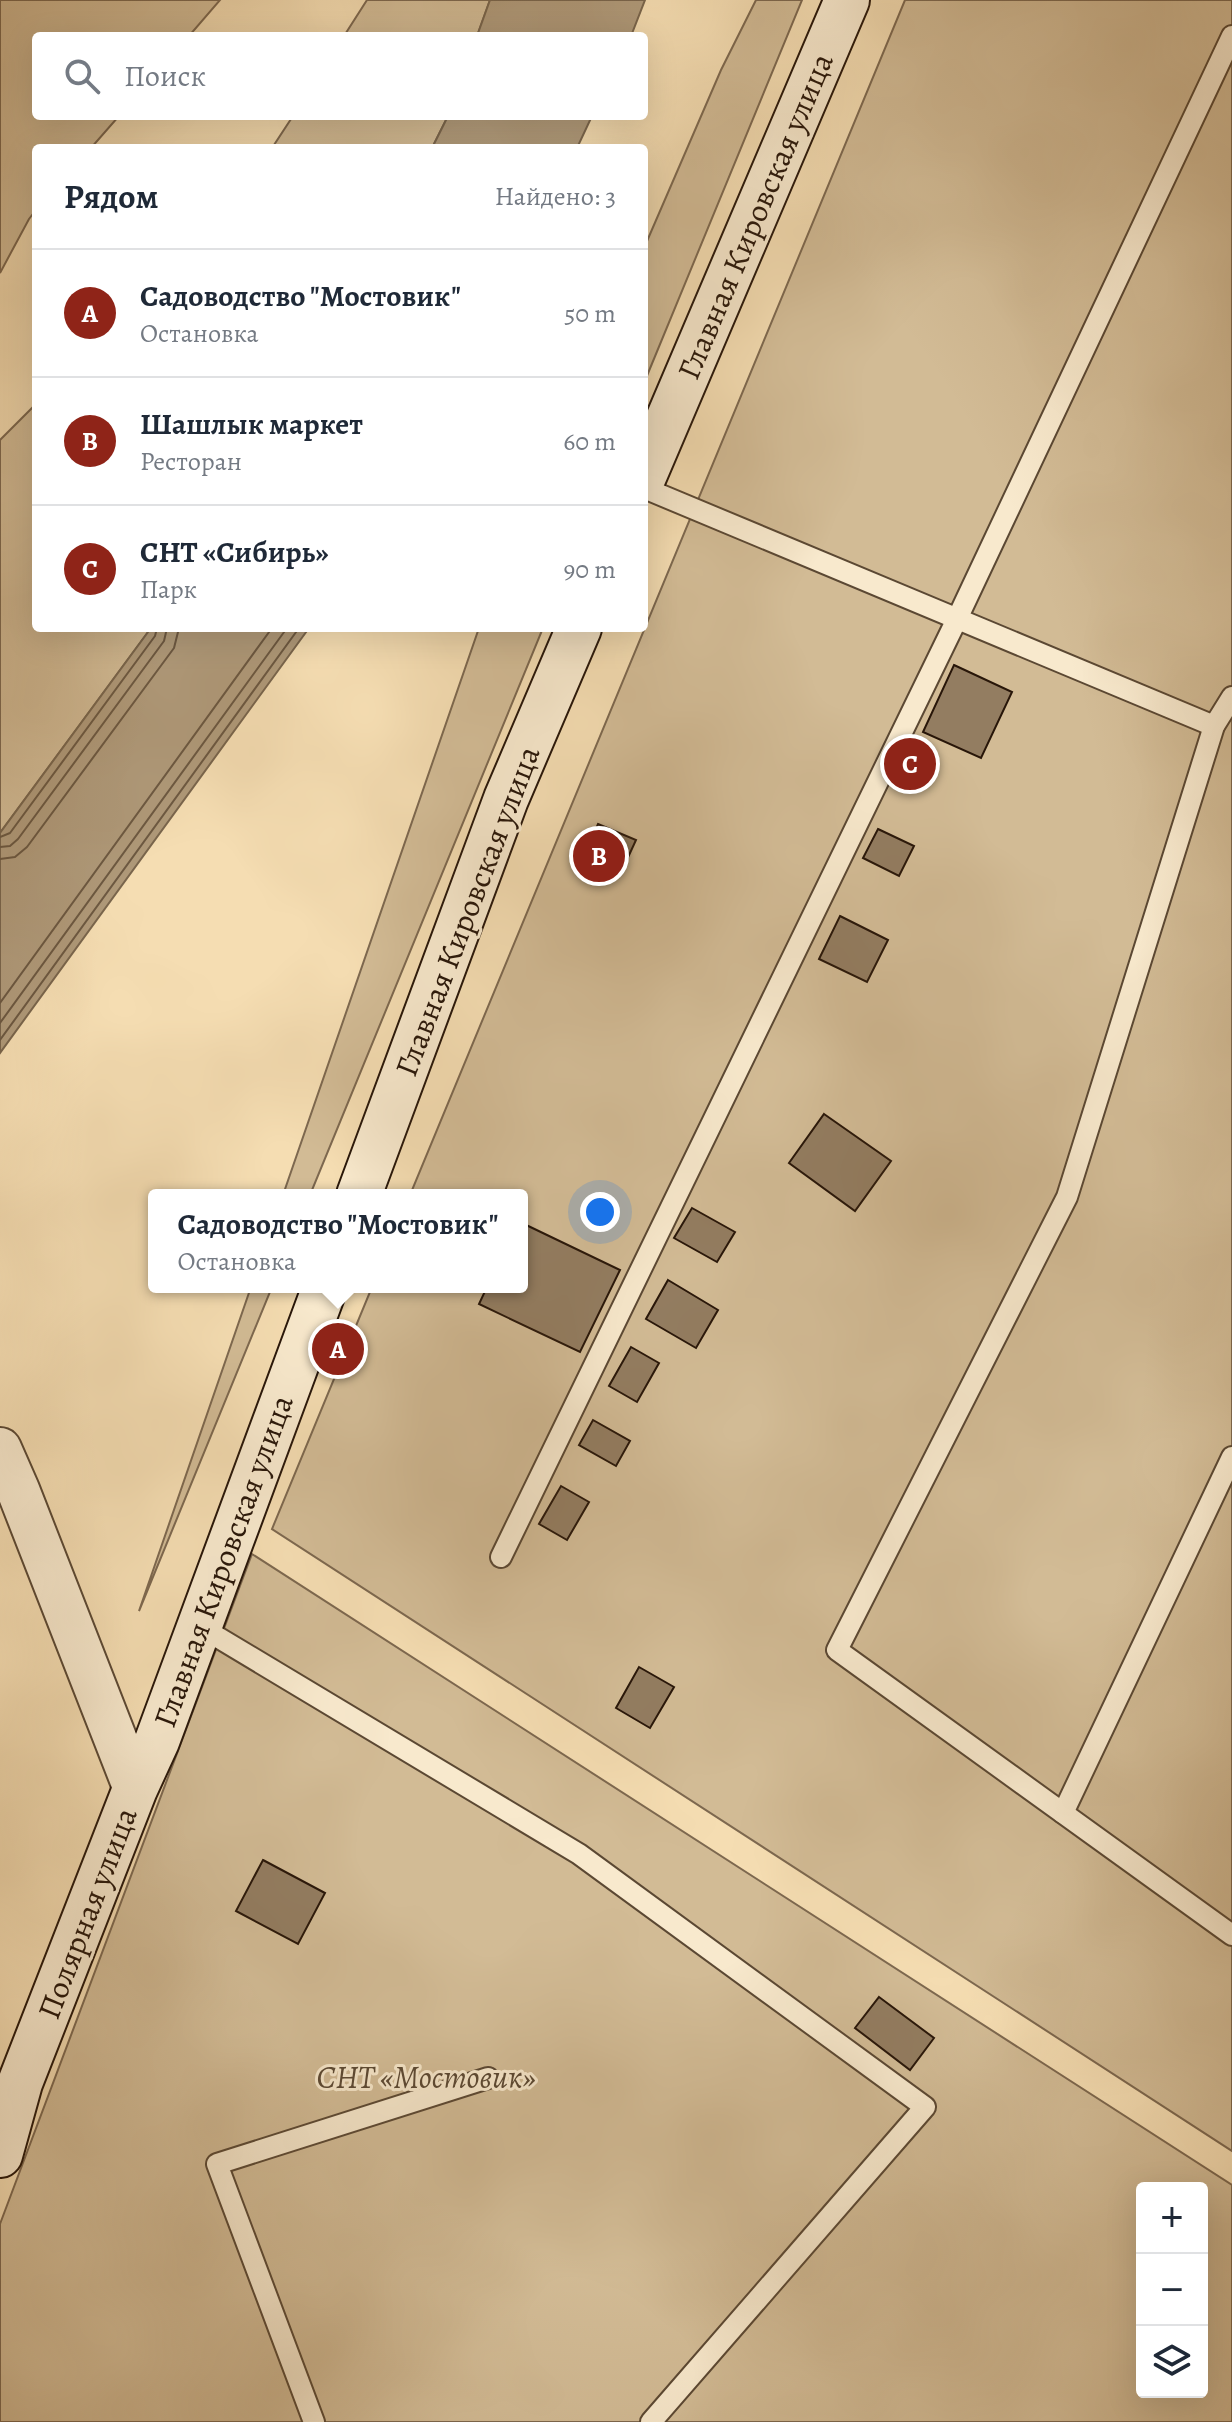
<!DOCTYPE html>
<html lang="ru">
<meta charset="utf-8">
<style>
:root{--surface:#fff;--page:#f2f2f3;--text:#1f2937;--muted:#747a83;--line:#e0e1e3;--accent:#8f2418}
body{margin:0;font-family:Alegreya,serif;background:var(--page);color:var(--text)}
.controls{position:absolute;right:24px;bottom:24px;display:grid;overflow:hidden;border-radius:8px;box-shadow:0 8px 32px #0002}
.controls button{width:72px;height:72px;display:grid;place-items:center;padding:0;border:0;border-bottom:2px solid var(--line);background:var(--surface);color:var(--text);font:40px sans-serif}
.you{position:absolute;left:600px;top:1212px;width:28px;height:28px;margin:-20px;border:6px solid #fff;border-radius:50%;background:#1a73e8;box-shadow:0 0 0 12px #1a73e833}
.badge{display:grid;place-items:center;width:52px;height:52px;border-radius:50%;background:var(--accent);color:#fff;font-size:26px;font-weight:700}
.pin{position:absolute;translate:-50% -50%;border:4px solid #fff;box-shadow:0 2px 8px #0006}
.popup{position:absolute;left:148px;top:1189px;width:380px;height:104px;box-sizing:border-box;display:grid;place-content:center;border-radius:8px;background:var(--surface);filter:drop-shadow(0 2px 6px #0005);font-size:26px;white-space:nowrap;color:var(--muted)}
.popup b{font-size:30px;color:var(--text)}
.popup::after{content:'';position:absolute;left:50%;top:100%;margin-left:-16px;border:16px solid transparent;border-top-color:var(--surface)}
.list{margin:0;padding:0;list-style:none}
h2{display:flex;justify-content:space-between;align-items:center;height:104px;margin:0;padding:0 32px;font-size:34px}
h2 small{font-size:26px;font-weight:400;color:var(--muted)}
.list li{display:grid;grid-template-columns:52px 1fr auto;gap:24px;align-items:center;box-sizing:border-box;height:128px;padding:0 32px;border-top:2px solid var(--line)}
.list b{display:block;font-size:30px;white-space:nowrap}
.list p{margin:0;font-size:26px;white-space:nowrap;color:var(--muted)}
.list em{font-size:26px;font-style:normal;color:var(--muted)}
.icon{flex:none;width:44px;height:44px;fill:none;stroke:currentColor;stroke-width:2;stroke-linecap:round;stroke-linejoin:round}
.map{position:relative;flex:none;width:1232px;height:2422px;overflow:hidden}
.search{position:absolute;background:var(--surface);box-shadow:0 8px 32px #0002;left:32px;top:32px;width:616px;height:88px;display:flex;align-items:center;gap:20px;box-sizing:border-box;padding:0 28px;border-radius:8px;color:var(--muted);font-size:30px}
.panel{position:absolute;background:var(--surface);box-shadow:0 8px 32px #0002;left:32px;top:144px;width:616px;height:488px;border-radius:8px}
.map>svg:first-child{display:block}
.green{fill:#d2bb95;stroke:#7d684f;stroke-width:2;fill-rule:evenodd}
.water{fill:#af9979;stroke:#79654c;stroke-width:2}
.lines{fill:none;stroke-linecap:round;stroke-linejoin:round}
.shore{stroke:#6c5841;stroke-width:2}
.building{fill:#937d61;stroke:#281609;stroke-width:2}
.lane-casing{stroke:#5b4833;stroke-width:24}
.street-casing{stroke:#5b4833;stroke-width:46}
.secondary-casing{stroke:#281609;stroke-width:48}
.lane{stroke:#f8e9cd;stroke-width:20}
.street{stroke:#f8e9cd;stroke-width:42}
.secondary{stroke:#f8e9cd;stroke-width:44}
.labels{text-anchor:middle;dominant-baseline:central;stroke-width:6;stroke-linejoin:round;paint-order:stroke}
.street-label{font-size:32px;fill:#281609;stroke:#f8e9cd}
.park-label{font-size:32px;font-style:italic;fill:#5b4833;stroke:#f8e9cd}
</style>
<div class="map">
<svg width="1232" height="2422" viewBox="0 0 1232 2422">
<rect width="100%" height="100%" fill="#f5ddb2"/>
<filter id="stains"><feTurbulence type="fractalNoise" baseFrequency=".0025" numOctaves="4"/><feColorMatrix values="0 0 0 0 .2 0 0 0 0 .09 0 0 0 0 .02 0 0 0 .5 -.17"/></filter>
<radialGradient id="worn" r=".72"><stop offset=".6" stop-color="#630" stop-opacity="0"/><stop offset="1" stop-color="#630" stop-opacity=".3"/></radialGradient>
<g class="green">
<polygon points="0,0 220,0 189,36 36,36 36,116 119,116 91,148 36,148 36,210 29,219 0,273"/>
<polygon points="367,0 490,0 477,36 344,36"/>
<polygon points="756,0 802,0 644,383 644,248 721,70"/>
<polygon points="905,0 1232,0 1232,2151 272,1529 372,1287 522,1287 522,1195 410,1195"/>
<polygon points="293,116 448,116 432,148 272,148"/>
<polygon points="36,404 36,628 151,628 0,833 0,440"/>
<polygon points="479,628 543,628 310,1195 283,1195"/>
<polygon points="251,1287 272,1287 139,1611"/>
<path d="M252,1554l980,631v237h-1232v-198zM1142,2188h60v204h-60z"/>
</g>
<g class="water">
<polygon points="490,0 645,0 631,36 477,36"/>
<polygon points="448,116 592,116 577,148 432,148"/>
<polygon points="151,628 309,628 0,1053 0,833"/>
</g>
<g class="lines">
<g class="shore">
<polyline points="0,837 10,833 155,636 157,628"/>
<polyline points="0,847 10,846 18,839 164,641 167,628"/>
<polyline points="0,859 15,857 27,847 174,648 179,628"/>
<polyline points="0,1003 272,628"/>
<polyline points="0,1023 287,628"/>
<polyline points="0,1040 299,628"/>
</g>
</g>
<g class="building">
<polygon points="954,665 1012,692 981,758 923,732"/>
<polygon points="598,824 636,840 619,877 582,860"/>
<polygon points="878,829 914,846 899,876 863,858"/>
<polygon points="840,916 888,940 867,982 819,959"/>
<polygon points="824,1114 891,1161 855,1211 789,1163"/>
<polygon points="692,1208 735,1232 717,1262 674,1238"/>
<polygon points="522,1223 620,1270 580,1352 479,1304 487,1287 522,1287"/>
<polygon points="668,1280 718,1310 696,1348 646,1319"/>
<polygon points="631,1347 659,1363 637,1402 609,1386"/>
<polygon points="593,1420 630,1441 616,1466 579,1445"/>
<polygon points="561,1486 589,1502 567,1540 539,1524"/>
<polygon points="639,1667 674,1687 650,1728 616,1708"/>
<polygon points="263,1860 325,1893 298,1944 236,1911"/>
<polygon points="879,1997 934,2038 910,2070 855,2028"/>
</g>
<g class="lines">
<defs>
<g id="lane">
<polyline points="644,488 1214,726"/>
<polyline points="1232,697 1214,726 1067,1197 837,1650 1232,1935"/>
<polyline points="501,1557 957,619 1232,36"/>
<polyline points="199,1626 579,1854 925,2107 651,2422"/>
<polyline points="1063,1813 1232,1457"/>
<polyline points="314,2422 217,2164 488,2078"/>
</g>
<polyline id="street" points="0,1449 18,1490 135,1789"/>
<g id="secondary">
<polyline points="644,476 847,0"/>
<polyline points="359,1195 506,799 579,628"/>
<polyline points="0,2155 20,2083 135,1789 157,1741 325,1287"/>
</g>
</defs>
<use href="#lane" class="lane-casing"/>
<use href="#street" class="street-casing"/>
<use href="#secondary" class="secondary-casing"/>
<use href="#lane" class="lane"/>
<use href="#street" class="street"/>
<use href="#secondary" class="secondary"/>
</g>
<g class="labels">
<g class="street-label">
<text transform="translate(755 216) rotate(-67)">Главная Кировская улица</text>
<text transform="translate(467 911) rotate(-69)">Главная Кировская улица</text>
<text transform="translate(223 1561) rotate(-70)">Главная Кировская улица</text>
<text transform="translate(87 1913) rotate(-69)">Полярная улица</text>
</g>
<g class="park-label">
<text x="426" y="2077">СНТ «Мостовик»</text>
</g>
</g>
<rect width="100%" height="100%" filter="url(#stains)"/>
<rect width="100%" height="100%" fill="url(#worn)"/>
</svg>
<div class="controls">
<button>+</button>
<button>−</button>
<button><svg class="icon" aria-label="layers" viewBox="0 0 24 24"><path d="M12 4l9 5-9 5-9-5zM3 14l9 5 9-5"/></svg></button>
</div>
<div class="you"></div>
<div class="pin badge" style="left:338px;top:1349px">A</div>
<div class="popup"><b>Садоводство &quot;Мостовик&quot;</b>Остановка</div>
<div class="pin badge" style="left:599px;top:856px">B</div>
<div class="pin badge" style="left:910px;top:764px">C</div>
<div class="search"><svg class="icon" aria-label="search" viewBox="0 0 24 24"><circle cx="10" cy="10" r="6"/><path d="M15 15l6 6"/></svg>Поиск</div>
<section class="panel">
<h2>Рядом<small>Найдено: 3</small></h2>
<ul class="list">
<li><span class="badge">A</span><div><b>Садоводство &quot;Мостовик&quot;</b><p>Остановка</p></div><em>50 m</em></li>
<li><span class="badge">B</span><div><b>Шашлык маркет</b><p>Ресторан</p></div><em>60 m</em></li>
<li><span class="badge">C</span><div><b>СНТ «Сибирь»</b><p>Парк</p></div><em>90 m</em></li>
</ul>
</section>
</div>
